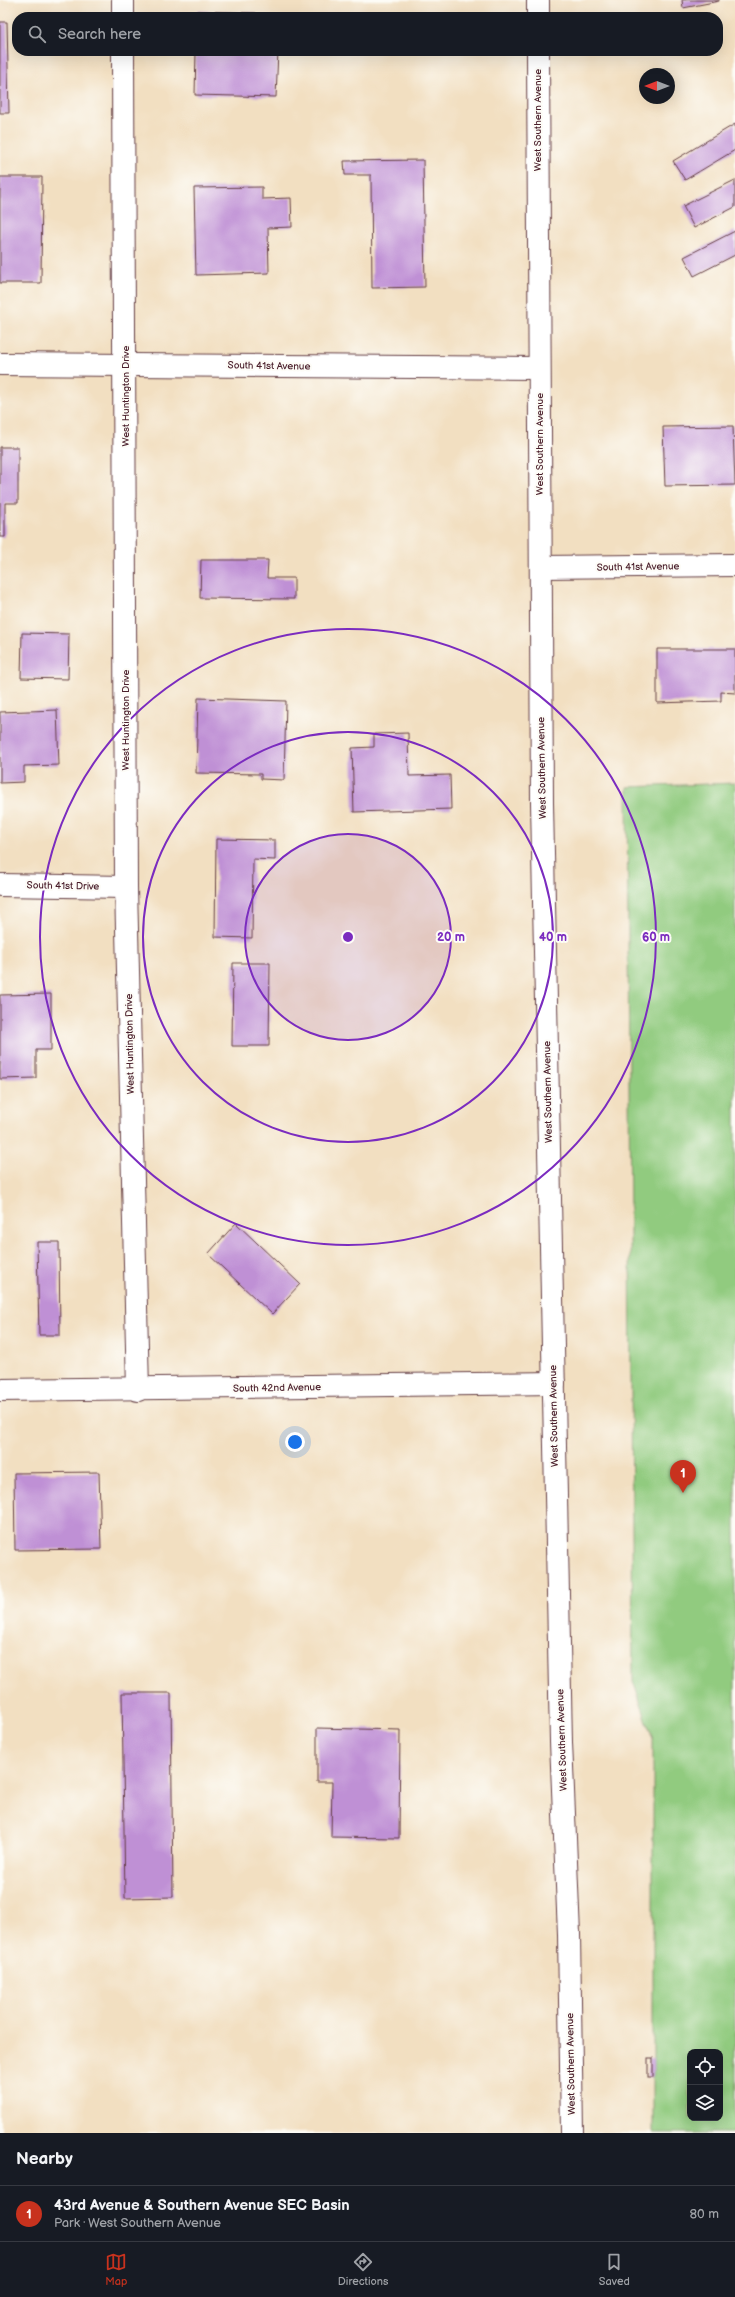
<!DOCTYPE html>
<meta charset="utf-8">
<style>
:root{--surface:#171b24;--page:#242831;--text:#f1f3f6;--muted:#9ea1a6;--line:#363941;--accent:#c8321e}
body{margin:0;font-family:"Balsamiq Sans",sans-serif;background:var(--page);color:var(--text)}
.controls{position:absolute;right:12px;bottom:12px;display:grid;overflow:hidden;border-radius:8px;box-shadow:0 4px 16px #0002}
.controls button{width:36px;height:36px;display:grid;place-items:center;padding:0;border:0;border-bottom:1px solid var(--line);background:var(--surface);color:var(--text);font:20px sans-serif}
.compass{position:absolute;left:639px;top:68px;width:36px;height:36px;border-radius:50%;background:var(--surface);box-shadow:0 4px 16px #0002;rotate:270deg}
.you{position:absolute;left:295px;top:1442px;width:14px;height:14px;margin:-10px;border:3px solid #fff;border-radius:50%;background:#1a73e8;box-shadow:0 0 0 6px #1a73e833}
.badge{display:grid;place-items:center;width:26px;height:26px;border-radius:50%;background:var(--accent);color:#fff;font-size:13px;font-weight:700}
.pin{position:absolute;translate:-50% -33px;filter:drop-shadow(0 1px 2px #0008)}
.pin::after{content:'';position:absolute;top:21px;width:14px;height:12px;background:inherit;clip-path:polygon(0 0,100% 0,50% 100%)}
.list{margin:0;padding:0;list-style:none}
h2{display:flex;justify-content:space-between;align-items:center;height:52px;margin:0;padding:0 16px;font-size:17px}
h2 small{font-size:13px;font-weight:400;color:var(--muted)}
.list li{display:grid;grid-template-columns:26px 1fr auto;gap:12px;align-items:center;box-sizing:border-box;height:56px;padding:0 16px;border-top:1px solid var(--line)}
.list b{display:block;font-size:15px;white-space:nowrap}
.list p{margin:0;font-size:13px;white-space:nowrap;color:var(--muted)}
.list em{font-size:13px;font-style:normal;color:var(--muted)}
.icon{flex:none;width:22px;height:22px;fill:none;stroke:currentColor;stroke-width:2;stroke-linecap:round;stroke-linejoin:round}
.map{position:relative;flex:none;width:735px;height:2133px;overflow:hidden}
.search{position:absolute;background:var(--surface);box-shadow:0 4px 16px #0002;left:12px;right:12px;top:12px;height:44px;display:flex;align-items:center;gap:10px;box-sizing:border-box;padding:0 14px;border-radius:16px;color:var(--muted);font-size:15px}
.sheet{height:108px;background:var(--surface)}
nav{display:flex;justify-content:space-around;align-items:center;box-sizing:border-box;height:56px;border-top:1px solid var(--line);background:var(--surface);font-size:11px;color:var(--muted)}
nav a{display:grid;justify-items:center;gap:2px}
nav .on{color:var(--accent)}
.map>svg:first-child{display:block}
.green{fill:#91cb7f;stroke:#6e7555;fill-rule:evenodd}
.building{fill:#bf90d5}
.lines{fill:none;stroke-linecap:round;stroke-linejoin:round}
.minor-casing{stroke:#633c42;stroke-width:24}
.major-casing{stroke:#633c42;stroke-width:24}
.minor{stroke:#fff;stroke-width:22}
.major{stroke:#fff;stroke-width:22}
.ring{fill:none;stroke:#7b2cbf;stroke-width:2}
.labels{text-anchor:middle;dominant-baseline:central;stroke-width:4;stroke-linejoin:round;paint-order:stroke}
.street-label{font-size:10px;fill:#4a1f2b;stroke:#fdfcf7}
.centre{fill:#7b2cbf;stroke:#fdfcf7;stroke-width:2}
.ring-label{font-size:12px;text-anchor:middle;font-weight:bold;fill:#7b2cbf;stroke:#fdfcf7;stroke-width:4;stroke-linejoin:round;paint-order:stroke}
</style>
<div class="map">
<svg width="735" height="2133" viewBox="0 0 735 2133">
<rect width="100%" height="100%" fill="#fdfcf7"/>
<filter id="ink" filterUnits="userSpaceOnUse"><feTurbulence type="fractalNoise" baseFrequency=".025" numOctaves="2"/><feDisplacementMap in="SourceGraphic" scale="8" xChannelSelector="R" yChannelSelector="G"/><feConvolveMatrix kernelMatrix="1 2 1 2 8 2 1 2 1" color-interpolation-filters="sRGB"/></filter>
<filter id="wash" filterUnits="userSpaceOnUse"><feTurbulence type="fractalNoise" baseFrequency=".012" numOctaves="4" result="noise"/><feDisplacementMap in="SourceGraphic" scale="16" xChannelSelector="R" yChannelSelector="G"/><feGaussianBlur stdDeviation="0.9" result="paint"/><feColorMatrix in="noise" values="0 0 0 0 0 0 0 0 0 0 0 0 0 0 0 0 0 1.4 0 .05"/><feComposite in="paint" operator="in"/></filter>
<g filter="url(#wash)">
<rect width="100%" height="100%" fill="#f2dfc1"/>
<path class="green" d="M735,783v1350h-82v-394l-20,-58 -6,-894zM690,2052h30v66h-30z"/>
<g id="blocks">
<g class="building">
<polygon points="682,0 719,0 719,1 683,8"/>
<polygon points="197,11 256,13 256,17 197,17"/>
<polygon points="0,22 7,22 9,113 0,113"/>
<polygon points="196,51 278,51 276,97 195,95"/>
<polygon points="735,124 735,150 685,180 673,161"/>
<polygon points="423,160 425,287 372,288 371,175 345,175 344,161"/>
<polygon points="0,177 42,177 41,283 0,283"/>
<polygon points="735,180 735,207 694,228 683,206"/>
<polygon points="262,187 262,199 291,198 292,227 268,228 269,273 196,275 194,188"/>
<polygon points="735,231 735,255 694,276 684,257"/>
<polygon points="733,426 735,485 665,486 663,427"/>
<polygon points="0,447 18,447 18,503 5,503 5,537 0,537"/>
<polygon points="201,560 268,560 267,578 294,578 294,599 200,598"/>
<polygon points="22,633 69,634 68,679 21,678"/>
<polygon points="657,649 735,649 735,693 721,692 721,701 657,703"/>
<polygon points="198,698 286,701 284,780 261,779 261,774 196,773"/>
<polygon points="57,710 59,765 24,766 24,782 0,783 0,712"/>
<polygon points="408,733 409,776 450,775 451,809 354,812 352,748 374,747 374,734"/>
<polygon points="216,839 275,840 275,860 253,859 252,938 215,937"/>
<polygon points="233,963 270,963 269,1046 232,1046"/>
<polygon points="51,994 51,1050 36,1050 36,1078 0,1079 0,995"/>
<polygon points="236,1223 300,1284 272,1314 208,1254"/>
<polygon points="37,1242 59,1242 60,1335 39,1335"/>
<polygon points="99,1472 101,1549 15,1550 14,1473"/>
<polygon points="122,1693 171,1693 173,1897 125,1898"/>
<polygon points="317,1728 400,1730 399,1838 331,1837 332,1782 317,1782"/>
<rect x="648" y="2058" width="5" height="19"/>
</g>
</g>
</g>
<g filter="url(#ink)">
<use href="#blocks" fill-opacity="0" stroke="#633c42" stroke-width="1"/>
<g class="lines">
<defs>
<g id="minor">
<polyline points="123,0 123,17"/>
<polyline points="123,51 126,887 138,1390"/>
<polyline points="0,364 539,368"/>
<polyline points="541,567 735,565"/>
<polyline points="0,885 126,887"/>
<polyline points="0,1390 554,1383"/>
</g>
<g id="major">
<polyline points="538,0 538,17"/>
<polyline points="538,51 542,803 561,1742 569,1934 572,2133"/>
</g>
</defs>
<use href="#minor" class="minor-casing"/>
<use href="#major" class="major-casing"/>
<use href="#minor" class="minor"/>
<use href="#major" class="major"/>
</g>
</g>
<circle cx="348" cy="937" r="103" fill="#7b2cbf" fill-opacity=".12"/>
<g class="ring">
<circle cx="348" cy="937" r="103"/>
<circle cx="348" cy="937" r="205"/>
<circle cx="348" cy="937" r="308"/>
</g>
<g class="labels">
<g class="street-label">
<text transform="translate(538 120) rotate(-90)">West Southern Avenue</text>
<text transform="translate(269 366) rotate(1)">South 41st Avenue</text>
<text transform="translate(126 396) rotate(-90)">West Huntington Drive</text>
<text transform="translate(540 444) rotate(-90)">West Southern Avenue</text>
<text transform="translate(638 567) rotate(-1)">South 41st Avenue</text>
<text transform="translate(126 720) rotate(-90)">West Huntington Drive</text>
<text transform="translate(542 768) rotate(-91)">West Southern Avenue</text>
<text transform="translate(63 886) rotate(1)">South 41st Drive</text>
<text transform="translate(130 1044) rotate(-91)">West Huntington Drive</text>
<text transform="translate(548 1092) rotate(-91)">West Southern Avenue</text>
<text transform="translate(277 1388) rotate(-1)">South 42nd Avenue</text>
<text transform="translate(554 1416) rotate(-91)">West Southern Avenue</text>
<text transform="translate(562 1740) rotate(-92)">West Southern Avenue</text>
<text transform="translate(571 2064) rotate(-91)">West Southern Avenue</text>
</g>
</g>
<circle cx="348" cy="937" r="6" class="centre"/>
<g class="ring-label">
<text x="451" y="941">20 m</text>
<text x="553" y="941">40 m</text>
<text x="656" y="941">60 m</text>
</g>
</svg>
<div class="controls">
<button><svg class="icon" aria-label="locate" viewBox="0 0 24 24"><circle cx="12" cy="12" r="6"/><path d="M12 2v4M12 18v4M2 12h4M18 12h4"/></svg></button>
<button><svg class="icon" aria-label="layers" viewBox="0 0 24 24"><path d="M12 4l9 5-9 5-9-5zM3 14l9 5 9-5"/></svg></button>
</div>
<svg class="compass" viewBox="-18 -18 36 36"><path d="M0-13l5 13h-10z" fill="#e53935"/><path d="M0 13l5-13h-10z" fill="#9ea1a6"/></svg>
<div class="you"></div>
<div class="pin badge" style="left:683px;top:1493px">1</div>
<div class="search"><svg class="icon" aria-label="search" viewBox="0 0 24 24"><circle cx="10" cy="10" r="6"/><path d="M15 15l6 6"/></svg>Search here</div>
</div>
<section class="sheet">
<h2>Nearby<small></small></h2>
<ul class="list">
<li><span class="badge">1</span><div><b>43rd Avenue &amp; Southern Avenue SEC Basin</b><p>Park · West Southern Avenue</p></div><em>80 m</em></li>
</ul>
</section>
<nav>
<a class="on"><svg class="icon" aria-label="map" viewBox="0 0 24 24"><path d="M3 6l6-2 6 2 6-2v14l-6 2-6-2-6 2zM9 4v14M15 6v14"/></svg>Map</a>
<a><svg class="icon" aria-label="directions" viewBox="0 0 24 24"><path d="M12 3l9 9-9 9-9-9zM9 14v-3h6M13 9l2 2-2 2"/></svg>Directions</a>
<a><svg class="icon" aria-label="saved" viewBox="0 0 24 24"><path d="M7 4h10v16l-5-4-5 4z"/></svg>Saved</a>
</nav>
